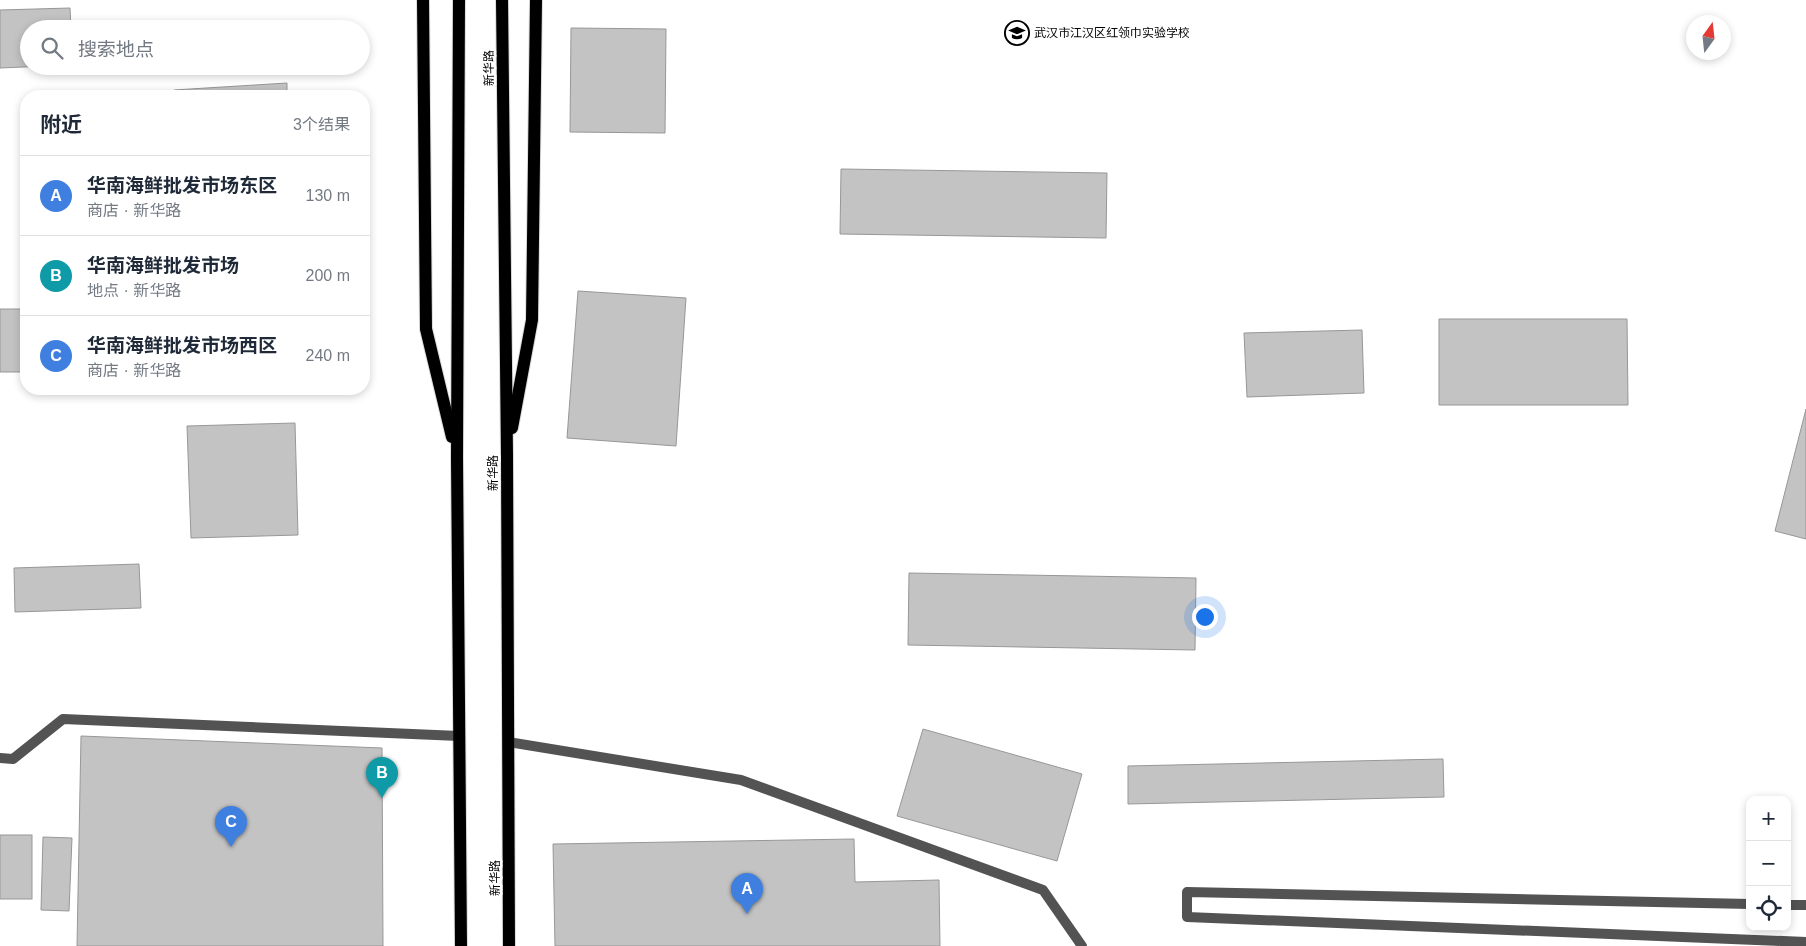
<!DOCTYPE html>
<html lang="zh">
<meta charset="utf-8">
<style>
:root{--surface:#fff;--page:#f2f2f3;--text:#1f2937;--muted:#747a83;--line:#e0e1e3;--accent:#b45309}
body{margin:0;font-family:Helvetica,"Noto Sans SC",sans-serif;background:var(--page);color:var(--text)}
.controls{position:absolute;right:15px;bottom:15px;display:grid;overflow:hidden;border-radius:10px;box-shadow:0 2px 8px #0003}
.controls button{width:45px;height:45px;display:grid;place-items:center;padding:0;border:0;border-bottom:1px solid var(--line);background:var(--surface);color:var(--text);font:25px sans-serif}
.compass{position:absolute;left:1686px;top:15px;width:45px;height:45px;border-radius:50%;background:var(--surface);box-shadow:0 2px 8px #0003;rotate:15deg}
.you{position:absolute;left:1204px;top:616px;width:18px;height:18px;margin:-12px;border:4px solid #fff;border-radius:50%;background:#1a73e8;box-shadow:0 0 0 8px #1a73e833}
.badge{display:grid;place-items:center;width:32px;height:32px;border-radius:50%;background:var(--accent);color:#fff;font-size:16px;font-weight:700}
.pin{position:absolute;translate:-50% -41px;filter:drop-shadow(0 1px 2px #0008)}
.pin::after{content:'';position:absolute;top:26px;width:18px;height:15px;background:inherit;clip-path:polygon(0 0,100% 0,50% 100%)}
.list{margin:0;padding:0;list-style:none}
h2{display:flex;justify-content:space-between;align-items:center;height:65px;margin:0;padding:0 20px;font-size:21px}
h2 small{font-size:16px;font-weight:400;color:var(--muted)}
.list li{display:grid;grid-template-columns:32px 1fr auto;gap:15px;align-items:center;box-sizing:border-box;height:80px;padding:0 20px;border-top:1px solid var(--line)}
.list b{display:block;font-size:19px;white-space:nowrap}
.list p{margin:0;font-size:16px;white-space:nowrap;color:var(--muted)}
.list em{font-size:16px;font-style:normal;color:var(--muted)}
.icon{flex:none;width:28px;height:28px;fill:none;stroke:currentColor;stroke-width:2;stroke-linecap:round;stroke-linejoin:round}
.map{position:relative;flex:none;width:1806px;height:946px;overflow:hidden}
.search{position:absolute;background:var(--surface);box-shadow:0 2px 8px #0003;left:20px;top:20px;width:350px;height:55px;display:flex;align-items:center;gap:12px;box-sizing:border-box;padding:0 18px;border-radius:28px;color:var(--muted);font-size:19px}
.panel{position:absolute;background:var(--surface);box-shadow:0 2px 8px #0003;left:20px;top:90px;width:350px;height:305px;border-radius:20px}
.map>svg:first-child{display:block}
.building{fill:#c3c3c3;stroke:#979797}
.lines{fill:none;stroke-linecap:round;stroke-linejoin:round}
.primary-casing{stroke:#dbdbdb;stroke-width:14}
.street{stroke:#535353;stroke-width:10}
.primary{stroke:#000;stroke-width:12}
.labels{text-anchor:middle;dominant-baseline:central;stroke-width:5;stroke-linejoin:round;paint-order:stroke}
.poi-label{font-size:12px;fill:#000;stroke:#fff;text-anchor:start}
.street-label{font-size:12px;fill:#000;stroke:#fff}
</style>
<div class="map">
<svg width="1806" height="946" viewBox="0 0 1806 946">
<rect width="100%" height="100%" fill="#fff"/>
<g class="building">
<polygon points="70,8 71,29 29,29 29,66 47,66 0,68 0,10"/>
<polygon points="571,28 666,29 665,133 570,132"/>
<polygon points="287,83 287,96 175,96 174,90"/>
<polygon points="841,169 1107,173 1106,238 840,234"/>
<polygon points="578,291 686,298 676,446 567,438"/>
<rect x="0" y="309" width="26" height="63"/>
<polygon points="1439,319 1627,319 1628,405 1439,405"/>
<polygon points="1362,330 1364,393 1247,397 1244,333"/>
<polygon points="1806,409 1806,539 1775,531"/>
<polygon points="295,423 298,535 191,538 187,426"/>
<polygon points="139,564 141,608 15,612 14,568"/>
<polygon points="909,573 1196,578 1195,650 908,645"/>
<polygon points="923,729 1082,774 1057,861 897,816"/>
<polygon points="81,736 382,748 383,946 77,946"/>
<polygon points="1443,759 1444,797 1128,804 1128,766"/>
<rect x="0" y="835" width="32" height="64"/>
<polygon points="43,837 72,838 69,911 41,910"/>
<polygon points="854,839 855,882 939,880 940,946 555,946 553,844"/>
</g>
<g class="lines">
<defs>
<g id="primary">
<polyline points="423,0 426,329 452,437"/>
<polyline points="459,0 457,458 461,946"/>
<polyline points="502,0 507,455 509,946"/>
<polyline points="512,428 532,320 536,0"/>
</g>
</defs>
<use href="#primary" class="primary-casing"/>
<g class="street">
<polyline points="508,742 741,780 1043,890 1082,946"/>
<polyline points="0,758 13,759 63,719 459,736"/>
<polyline points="1750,904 1187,892 1187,917 1806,942"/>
<polyline points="1787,905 1806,905"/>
</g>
<use href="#primary" class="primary"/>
</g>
<defs>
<symbol id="school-ring" viewBox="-11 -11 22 22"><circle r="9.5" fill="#fff" stroke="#000" stroke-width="1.5"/><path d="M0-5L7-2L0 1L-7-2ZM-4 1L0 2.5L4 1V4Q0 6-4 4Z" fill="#000"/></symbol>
</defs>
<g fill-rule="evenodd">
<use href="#school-ring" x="1003" y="19" width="28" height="28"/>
</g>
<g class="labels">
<g class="poi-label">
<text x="1034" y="33">武汉市江汉区红领巾实验学校</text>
</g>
<g class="street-label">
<text transform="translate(489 68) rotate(-91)">新华路</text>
<text transform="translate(493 473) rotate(-90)">新华路</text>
<text transform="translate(495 878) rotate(-90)">新华路</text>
</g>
</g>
</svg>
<div class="controls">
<button>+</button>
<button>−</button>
<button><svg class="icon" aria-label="locate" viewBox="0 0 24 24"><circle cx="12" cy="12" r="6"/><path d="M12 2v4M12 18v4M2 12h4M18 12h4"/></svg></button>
</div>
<svg class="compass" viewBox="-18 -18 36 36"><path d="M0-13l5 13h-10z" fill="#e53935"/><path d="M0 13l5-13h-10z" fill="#747a83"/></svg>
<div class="you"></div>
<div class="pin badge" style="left:747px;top:914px;background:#3f7fe0">A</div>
<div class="pin badge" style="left:382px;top:798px;background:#0f9aa8">B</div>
<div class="pin badge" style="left:231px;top:847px;background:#3f7fe0">C</div>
<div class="search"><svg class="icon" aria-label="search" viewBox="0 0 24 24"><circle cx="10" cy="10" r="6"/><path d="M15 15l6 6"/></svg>搜索地点</div>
<section class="panel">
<h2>附近<small>3个结果</small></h2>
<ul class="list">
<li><span class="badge" style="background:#3f7fe0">A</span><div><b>华南海鲜批发市场东区</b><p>商店 · 新华路</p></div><em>130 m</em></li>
<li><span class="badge" style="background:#0f9aa8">B</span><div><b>华南海鲜批发市场</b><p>地点 · 新华路</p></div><em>200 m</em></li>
<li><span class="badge" style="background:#3f7fe0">C</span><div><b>华南海鲜批发市场西区</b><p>商店 · 新华路</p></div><em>240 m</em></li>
</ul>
</section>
</div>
